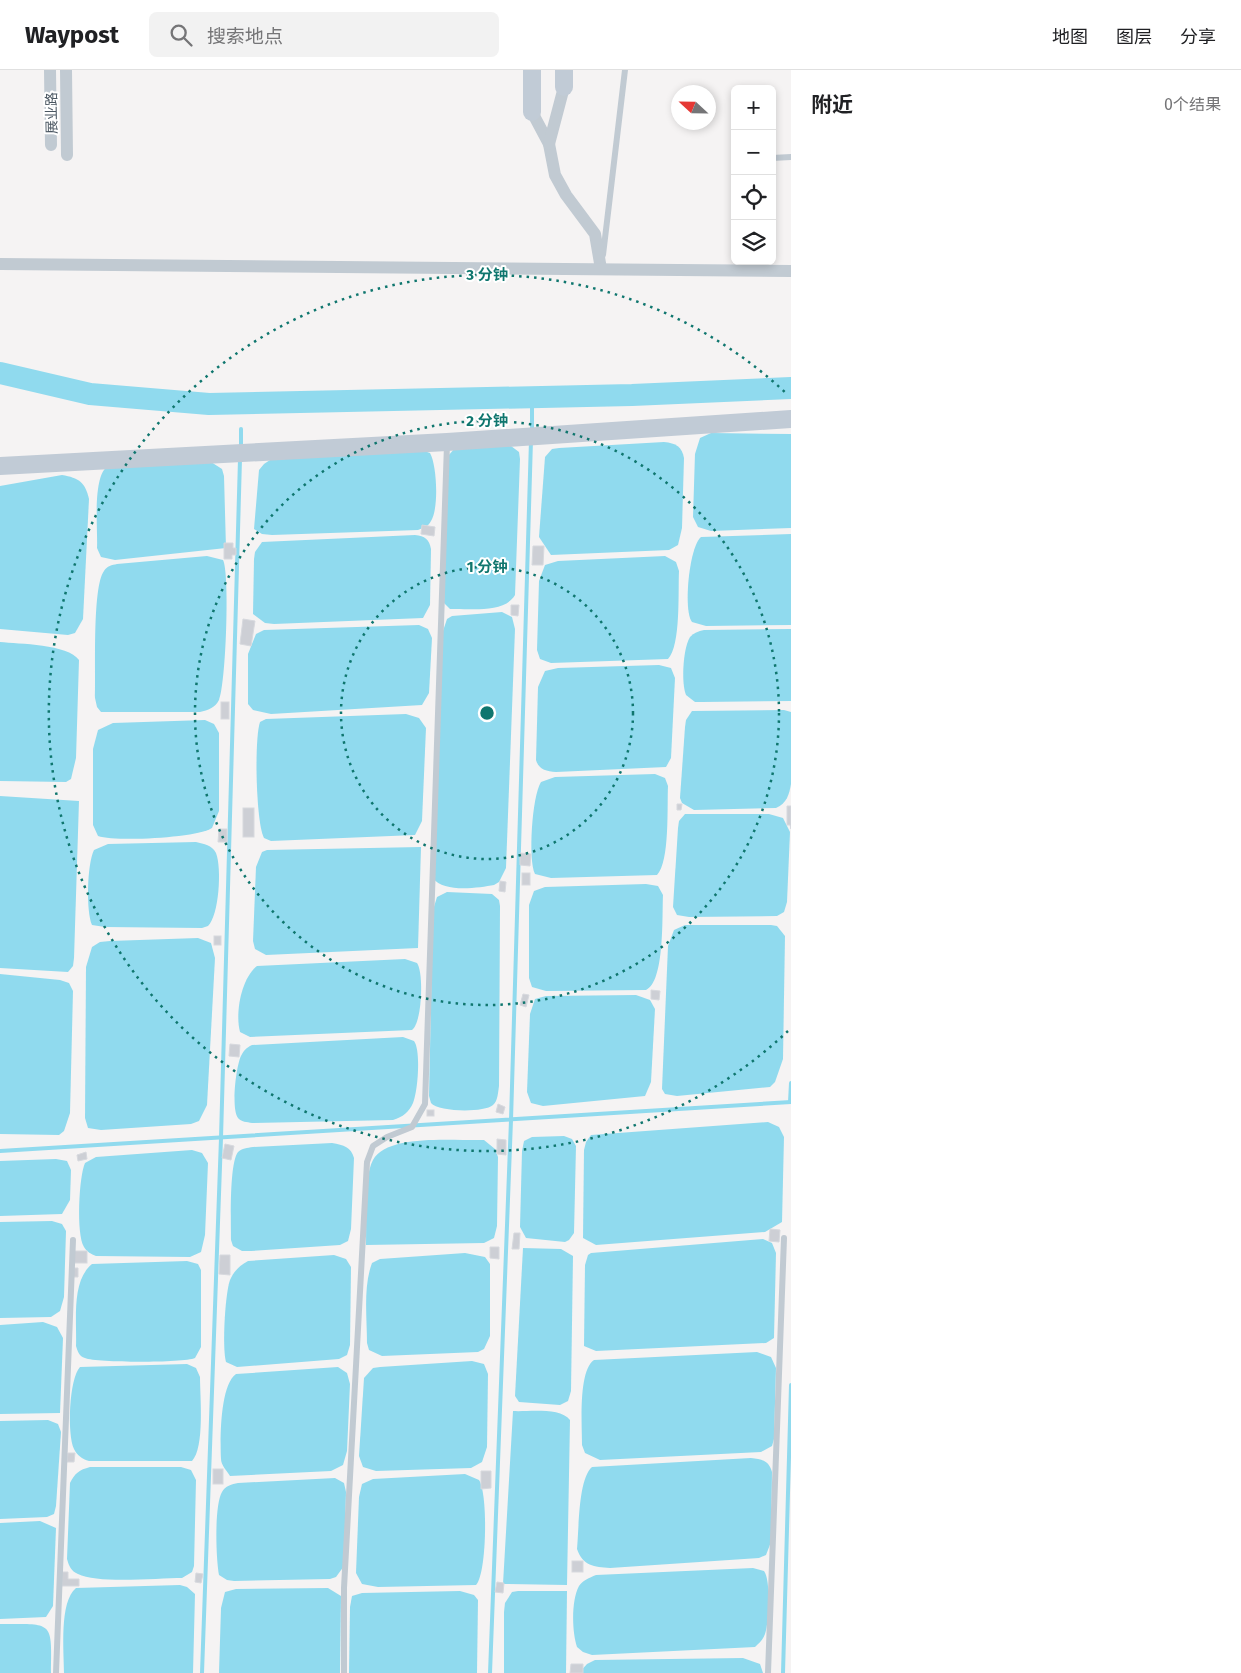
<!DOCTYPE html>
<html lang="zh">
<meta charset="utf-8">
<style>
:root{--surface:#fff;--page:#f2f2f2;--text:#202124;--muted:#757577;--line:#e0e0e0}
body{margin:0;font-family:"Fira Sans","Noto Sans SC",sans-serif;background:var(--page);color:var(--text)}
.controls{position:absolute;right:15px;top:15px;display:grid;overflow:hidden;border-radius:8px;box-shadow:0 2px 8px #0003}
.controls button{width:45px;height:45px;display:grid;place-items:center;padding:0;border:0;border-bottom:1px solid var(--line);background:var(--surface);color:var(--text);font:25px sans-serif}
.compass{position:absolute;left:671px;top:15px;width:45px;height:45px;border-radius:50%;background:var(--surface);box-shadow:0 2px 8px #0003;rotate:292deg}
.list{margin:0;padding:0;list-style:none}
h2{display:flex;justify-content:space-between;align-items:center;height:65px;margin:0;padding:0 20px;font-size:21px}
h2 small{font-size:16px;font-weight:400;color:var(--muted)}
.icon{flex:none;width:28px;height:28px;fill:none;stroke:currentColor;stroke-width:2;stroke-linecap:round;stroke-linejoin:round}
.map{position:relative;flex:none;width:791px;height:1603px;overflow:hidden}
header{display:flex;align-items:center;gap:30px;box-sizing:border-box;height:70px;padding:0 25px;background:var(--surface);border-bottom:1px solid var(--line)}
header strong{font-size:24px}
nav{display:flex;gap:28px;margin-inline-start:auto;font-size:18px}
.search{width:350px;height:45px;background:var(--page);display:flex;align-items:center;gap:12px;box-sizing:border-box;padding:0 18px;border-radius:8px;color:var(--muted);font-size:19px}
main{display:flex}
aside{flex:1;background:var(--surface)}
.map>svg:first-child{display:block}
.water{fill:#90daee}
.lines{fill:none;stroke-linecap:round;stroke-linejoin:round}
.stream{stroke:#90daee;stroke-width:4}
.river{stroke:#90daee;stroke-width:22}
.building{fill:#cdcfd5;stroke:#d7d9de}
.lane{stroke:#c1cad2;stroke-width:6}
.street{stroke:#c1cad2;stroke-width:12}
.secondary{stroke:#c1cbd6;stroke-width:18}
.ring{fill:none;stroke:#0f766e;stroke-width:2.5;stroke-dasharray:2.5 5}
.labels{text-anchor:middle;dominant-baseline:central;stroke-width:4;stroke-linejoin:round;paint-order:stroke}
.street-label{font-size:14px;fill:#4a5661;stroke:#fff}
.centre{fill:#0f766e;stroke:#fff;stroke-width:2.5}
.ring-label{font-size:15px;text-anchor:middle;font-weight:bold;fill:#0f766e;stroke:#fff;stroke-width:4;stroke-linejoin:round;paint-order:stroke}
</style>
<header>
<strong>Waypost</strong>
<div class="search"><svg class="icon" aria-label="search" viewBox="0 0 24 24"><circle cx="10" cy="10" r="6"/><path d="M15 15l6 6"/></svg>搜索地点</div>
<nav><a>地图</a><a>图层</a><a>分享</a></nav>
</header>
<main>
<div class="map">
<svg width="791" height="1603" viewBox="0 0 791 1603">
<rect width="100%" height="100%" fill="#f5f3f3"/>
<g class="water">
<polygon points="711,363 791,364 791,458 711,461 698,457 693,447 695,384 700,368"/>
<path d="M664,372c12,1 18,5 20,16l-2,70 -4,17 -9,5 -118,5 -12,-18 6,-80 7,-8 7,-1z"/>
<path d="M511,376l8,6 1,7 -5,136c-11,19 -46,13 -65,14l-6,-6 4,-147 7,-8z"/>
<path d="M415,378l15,5c7,12 9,56 1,68 -3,6 -8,7 -13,9l-146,5 -10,-1 -8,-5 5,-59 5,-6 6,-4z"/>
<path d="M211,392l11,7 2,7 2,72 -111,12 -14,-3 -4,-9c1,-18 -5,-72 11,-82z"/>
<path d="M62,405c17,3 23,7 27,24l-6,120 -8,14 -7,2 -68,-6v-143z"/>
<path d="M791,464v91l-85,1 -14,-4c-9,-11 -3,-75 9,-85z"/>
<path d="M415,465c10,1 14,4 16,14l-1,56 -7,13 -149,6 -9,-1 -12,-9 1,-55 1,-7 7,-10z"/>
<path d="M207,486l16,4c7,13 3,125 -4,140 -4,8 -11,10 -19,12h-99l-4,-5 -2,-9c1,-24 -3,-111 9,-127 3,-5 8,-6 13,-7z"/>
<path d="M665,486l11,6 3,9c-1,20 2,75 -11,88l-117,4 -11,-4 -3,-9 2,-69 6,-16 13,-4z"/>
<path d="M502,542l10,5 3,12 -9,239 -7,14 -5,3c-16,3 -51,8 -61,-7l10,-247 4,-12 5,-3z"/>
<polygon points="419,555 428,559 432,568 429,623 422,635 271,644 253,640 248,634 248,584 256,564 264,560"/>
<path d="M791,559v72l-89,1h-7l-9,-7c-5,-12 -3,-47 4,-58 4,-4 8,-6 14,-7z"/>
<path d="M0,572c19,2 68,2 79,18l-3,98 -5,21 -5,3 -66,-1z"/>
<path d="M659,595l12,3 4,10 -4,80 -5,9 -110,5c-10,-1 -17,-2 -20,-12l2,-73 7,-16 13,-3z"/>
<path d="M784,640l7,2v72c-2,11 -4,19 -15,24l-82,2 -12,-7 -2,-5 5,-71 1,-7 6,-9z"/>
<path d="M406,644l13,4 7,10 -4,93 -7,14 -144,6 -7,-3c-8,-14 -10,-99 -4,-116l6,-3z"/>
<path d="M205,650l9,4 5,9v78l-7,17c-15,10 -96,14 -114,8l-5,-11v-76l5,-19 15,-7z"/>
<path d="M655,704l10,4 3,8c-1,19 2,76 -11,89l-106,3 -16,-4c-7,-14 -3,-78 6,-92l14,-5z"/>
<polygon points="0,726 79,731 74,888 73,896 68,902 0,898"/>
<polygon points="685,744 769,744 783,748 790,762 787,832 784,842 777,846 689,847 677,845 673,837 678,758 679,751"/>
<path d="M196,772c8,2 16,3 20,11 6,15 3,63 -8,73l-6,2 -97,-1 -13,-2c-6,-14 -5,-61 2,-75l14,-6z"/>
<polygon points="421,777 418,878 266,885 255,879 253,871 256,797 262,782 267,780"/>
<path d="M646,814l12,2 5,9c-1,20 2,87 -17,95l-100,1 -14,-4 -3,-9v-73l5,-14 11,-4z"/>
<path d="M447,822l45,2 7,6 1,6 -1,180c-1,6 -1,15 -6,19 -9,8 -55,7 -62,-2l-2,-7 4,-186 4,-13z"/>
<polygon points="685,855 771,855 777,856 785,866 783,989 775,1012 770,1017 677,1026 665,1024 662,1019 668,876 674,860"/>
<polygon points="198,868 211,873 215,888 207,1035 199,1051 191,1054 101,1060 88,1058 85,1048 86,897 92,877 100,872 110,871"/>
<path d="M405,889l12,4c7,10 5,60 -5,67l-162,7 -10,-5c-5,-19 1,-53 17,-66z"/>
<polygon points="0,904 60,910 69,913 73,921 70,1043 64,1061 59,1065 0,1064"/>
<polygon points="636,925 650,930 655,939 651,1012 645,1026 543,1036 531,1033 527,1022 530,944 535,929 546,926"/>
<path d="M403,967l11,4c7,9 4,50 -1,62 -4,9 -10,14 -20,17l-141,3c-5,-1 -11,-1 -14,-5 -7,-9 -2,-52 3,-62 3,-6 5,-8 11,-11z"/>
<polygon points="768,1052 779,1057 784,1067 782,1152 765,1162 596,1175 583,1168 584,1080 586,1072 591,1065"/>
<polygon points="564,1066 572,1069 576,1076 574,1163 569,1170 565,1172 526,1168 520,1157 522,1081 524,1071 532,1067"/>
<path d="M484,1070l11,9 3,8 -1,69 -3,12 -10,5 -118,2c1,-23 -3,-66 7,-85 14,-27 84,-19 111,-20z"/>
<path d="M332,1073c12,2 19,4 22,15l-3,71 -3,12 -8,4 -89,6h-9l-9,-5 -2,-6c0,-17 -2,-76 7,-88 4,-4 9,-4 15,-5z"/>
<path d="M192,1080l10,3 6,10 -3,72 -4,17 -11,5 -94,-1c-5,-2 -9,-4 -12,-9 -8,-13 -5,-71 1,-84l11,-6z"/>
<polygon points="56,1089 67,1091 71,1100 70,1130 62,1144 0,1146 0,1091"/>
<polygon points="52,1151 62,1154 66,1161 64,1227 60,1241 51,1247 0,1248 0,1152"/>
<polygon points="763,1169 772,1173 776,1183 774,1268 766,1273 596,1281 584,1276 585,1195 588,1185 591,1183"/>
<polygon points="523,1178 561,1179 573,1186 571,1321 568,1331 560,1335 519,1332 515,1326"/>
<path d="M465,1183l20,4 5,7v72l-6,13 -6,3 -96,4 -13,-6 -2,-7c0,-26 -4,-56 5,-80l8,-4z"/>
<path d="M334,1185l12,4 5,8 -1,78 -3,10 -8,4 -102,8 -11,-5c-4,-14 -1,-68 4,-82 4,-9 9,-14 18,-19z"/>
<path d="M187,1191l11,3 3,6v77l-6,11c-12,5 -98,5 -110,0 -6,-2 -7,-6 -9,-12 1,-25 -5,-65 16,-82z"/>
<polygon points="43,1252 57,1257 63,1268 60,1343 0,1344 0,1255"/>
<path d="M757,1282l14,5 5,11 -2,71 -2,7 -11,6 -161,8 -15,-7 -3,-8c0,-20 -4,-74 12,-85z"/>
<polygon points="472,1291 484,1294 488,1304 487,1377 482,1392 471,1398 376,1401 363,1397 359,1386 364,1308 373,1298 380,1297"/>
<path d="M187,1294l9,4 4,9c0,19 5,71 -8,84h-103c-7,-2 -12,-6 -15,-12 -7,-15 -5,-70 6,-82z"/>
<path d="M338,1297l9,6 3,11 -3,67 -4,14 -12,6 -101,5c-3,-5 -9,-11 -9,-17 -1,-19 -1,-74 15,-85z"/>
<path d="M513,1341c15,1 47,-4 57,9l-3,165 -64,-1z"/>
<polygon points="48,1350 58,1354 61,1362 56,1436 54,1444 47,1447 0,1449 0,1351"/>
<path d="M751,1388c11,1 18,3 21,14l-1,70 -5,13 -7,3 -149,10c-16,-1 -27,-2 -33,-19 2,-19 1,-70 15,-82z"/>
<path d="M90,1397h91l10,3 5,10 -2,86 -2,6 -10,6c-24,0 -85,6 -104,-4 -7,-3 -9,-8 -11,-15l3,-76c5,-10 9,-13 20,-16z"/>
<path d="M465,1404l14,6c9,13 8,93 -3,105l-98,2 -16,-3 -6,-11 3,-76 3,-13 11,-5z"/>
<path d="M335,1408l9,5 2,9 -2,74 -8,11 -6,2 -96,2 -7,-1 -8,-5c-3,-16 -5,-69 3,-83 3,-6 10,-8 16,-9z"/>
<polygon points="40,1451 56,1458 53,1536 46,1547 0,1549 0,1453"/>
<path d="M753,1498l11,3c7,9 5,52 1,63 -2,6 -6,9 -10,13l-163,8 -9,-3 -6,-5c-5,-15 -6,-46 2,-61 4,-6 10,-8 17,-11z"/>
<path d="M180,1515l7,2 8,7 -2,79h-129c0,-22 -5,-71 12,-85z"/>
<polygon points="328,1518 341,1526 340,1603 219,1603 221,1538 225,1522 236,1519"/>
<polygon points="460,1521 474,1525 478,1530 477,1603 349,1603 350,1537 352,1526 362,1523"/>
<polygon points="518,1521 567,1521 566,1603 504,1603 504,1542 505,1533 512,1522"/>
<path d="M0,1554c53,0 52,-4 51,49h-51z"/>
<polygon points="743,1588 760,1594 763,1603 579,1603 587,1594 595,1590"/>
</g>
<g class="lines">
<g class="stream">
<polyline points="532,361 532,338"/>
<polyline points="241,377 241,359"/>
<polyline points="790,1032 791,1013"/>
<polyline points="0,1081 791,1032"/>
<polyline points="202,1603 221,1068 240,389"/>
<polyline points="490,1603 511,1050 531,370"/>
<polyline points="783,1603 791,1315"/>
</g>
<polyline class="river" points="0,303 90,324 209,334 632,325 791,318"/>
</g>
<g class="building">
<polygon points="422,455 435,457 434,466 421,464"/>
<polygon points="224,473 233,473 233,478 236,478 236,485 232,485 232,489 224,489"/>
<polygon points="533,476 544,476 543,495 532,495"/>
<polygon points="511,535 519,535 518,546 511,545"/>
<polygon points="243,549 255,551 251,576 240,574"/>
<rect x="221" y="632" width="8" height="17"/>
<polygon points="677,734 682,734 681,740 677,740"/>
<polygon points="787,736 791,736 791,759 790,755 787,755"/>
<rect x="243" y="738" width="11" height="29"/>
<polygon points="219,759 227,759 227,772 218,772"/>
<polygon points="520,783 531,784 530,796 520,795"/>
<rect x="522" y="803" width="8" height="12"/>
<polygon points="500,811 506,812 505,822 499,821"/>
<rect x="214" y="866" width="7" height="9"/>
<polygon points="651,920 660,921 659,930 651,929"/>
<polygon points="523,924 529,925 526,937 520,935"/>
<polygon points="230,974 240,975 239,987 229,986"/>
<polygon points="498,1034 505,1037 503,1044 496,1042"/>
<rect x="427" y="1040" width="7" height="6"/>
<polygon points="497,1069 506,1070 506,1085 497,1084"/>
<polygon points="225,1074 234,1076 231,1090 222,1088"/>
<polygon points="86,1082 87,1089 78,1091 77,1085"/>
<polygon points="770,1159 780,1160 779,1172 769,1171"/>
<polygon points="514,1163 520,1163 519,1179 512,1179"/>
<polygon points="490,1177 499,1177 499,1189 490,1188"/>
<rect x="74" y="1181" width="13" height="12"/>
<polygon points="220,1185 230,1185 230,1205 219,1204"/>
<polygon points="74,1198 78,1198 78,1207 73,1207"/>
<polygon points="68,1383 75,1383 74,1392 67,1392"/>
<rect x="213" y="1399" width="10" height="15"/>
<polygon points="481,1401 491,1401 491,1418 481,1419"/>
<rect x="572" y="1491" width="11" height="11"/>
<polygon points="62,1502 68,1502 68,1509 79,1509 79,1516 62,1516"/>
<polygon points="196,1503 203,1504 201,1513 195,1512"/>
<polygon points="497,1512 504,1513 503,1523 495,1522"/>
<polygon points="571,1594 583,1594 583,1603 570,1603"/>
</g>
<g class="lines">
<g class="lane">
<polyline points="772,88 791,87"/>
<polyline points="603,185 625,0"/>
<polyline points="56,1603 73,1170"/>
<polyline points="344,1603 344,1518 367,1092 373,1076 387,1067 412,1057 425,1034 447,374"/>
<polyline points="768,1603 784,1168"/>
</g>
<g class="street">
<polyline points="50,0 51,75"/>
<polyline points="66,0 67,85"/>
<polyline points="532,42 549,74 555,105 566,125 595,164 601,199"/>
<polyline points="549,74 564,17"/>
<polyline points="0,194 791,201"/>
</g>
<g class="secondary">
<polyline points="532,0 532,42"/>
<polyline points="564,0 564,17"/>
<polyline points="0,396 447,372 791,349"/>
</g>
</g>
<g class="ring">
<circle cx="487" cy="643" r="146"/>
<circle cx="487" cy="643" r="292"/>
<path d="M788 961A438 438 0 1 1 788 325"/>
</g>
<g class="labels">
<g class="street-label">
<text transform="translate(52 43) rotate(-91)">展业路</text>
</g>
</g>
<circle cx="487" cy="643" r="8" class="centre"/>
<g class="ring-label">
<text x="487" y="210">3 分钟</text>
<text x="487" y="356">2 分钟</text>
<text x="487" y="502">1 分钟</text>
</g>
</svg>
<div class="controls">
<button>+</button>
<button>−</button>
<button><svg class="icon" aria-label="locate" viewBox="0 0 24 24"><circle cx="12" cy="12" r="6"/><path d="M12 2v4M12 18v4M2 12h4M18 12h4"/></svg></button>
<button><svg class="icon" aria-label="layers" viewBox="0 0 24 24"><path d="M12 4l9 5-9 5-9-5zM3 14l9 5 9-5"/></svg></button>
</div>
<svg class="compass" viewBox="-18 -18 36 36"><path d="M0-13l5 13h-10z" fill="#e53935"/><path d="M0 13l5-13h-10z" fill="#757577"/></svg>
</div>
<aside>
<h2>附近<small>0个结果</small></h2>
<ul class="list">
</ul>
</aside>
</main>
